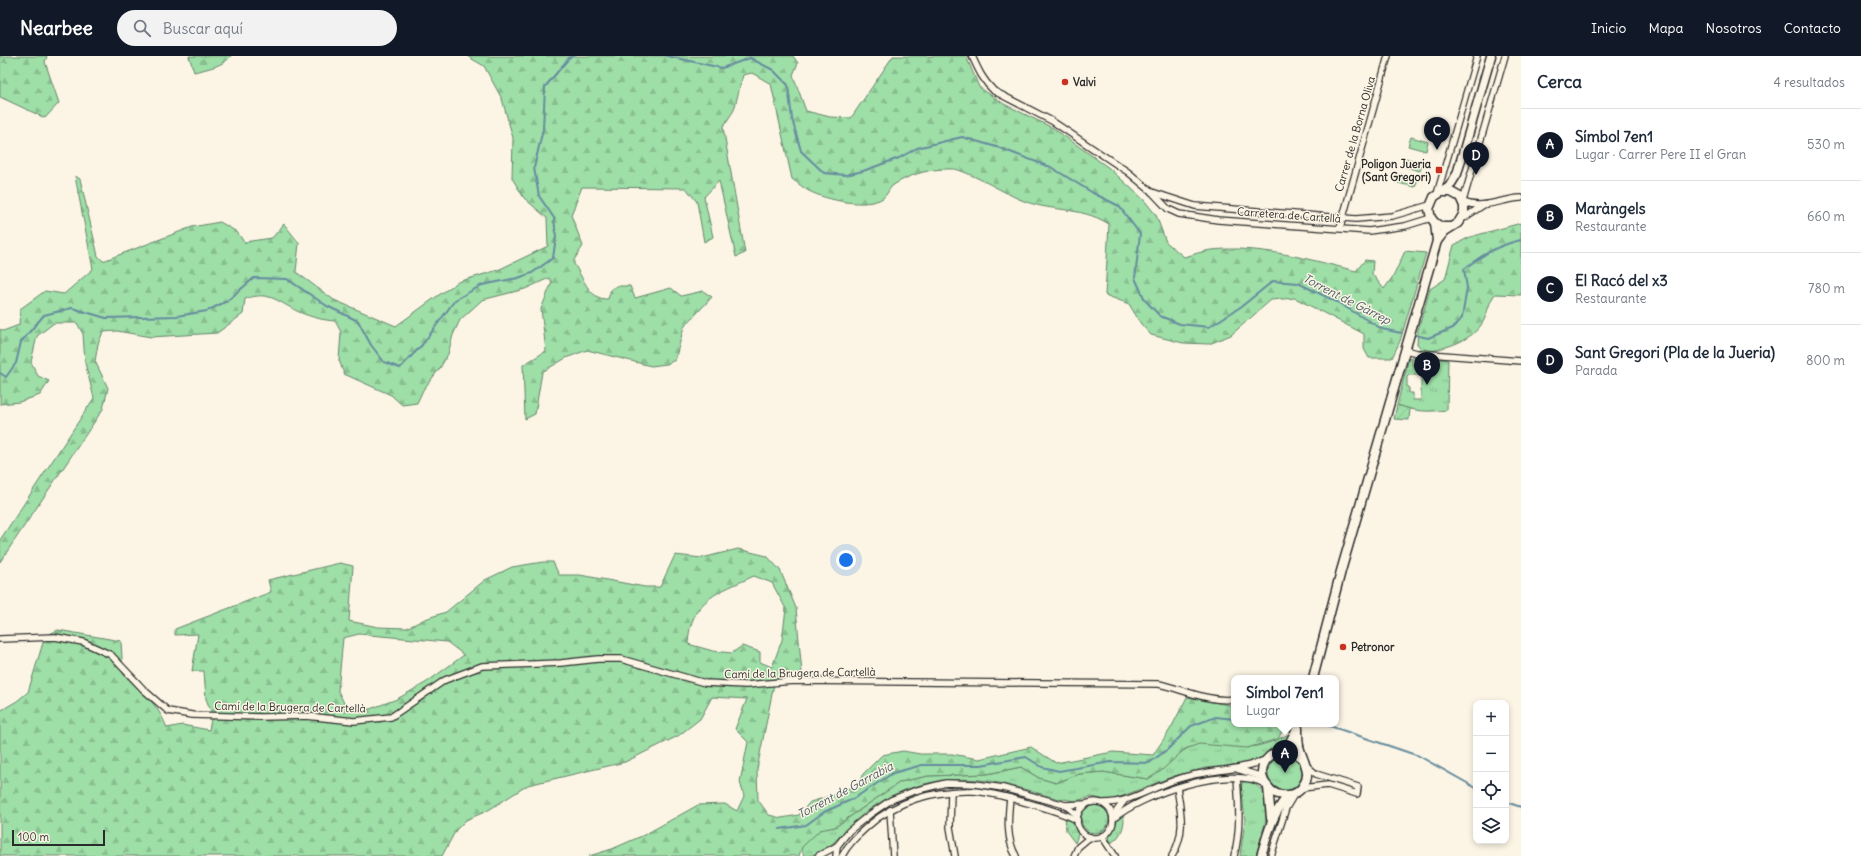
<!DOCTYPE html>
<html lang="es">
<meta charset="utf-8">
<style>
:root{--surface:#fff;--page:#f2f2f3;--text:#1f2937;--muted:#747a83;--line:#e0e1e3;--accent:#111827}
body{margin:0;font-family:Delius,sans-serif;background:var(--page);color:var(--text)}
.controls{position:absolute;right:12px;bottom:12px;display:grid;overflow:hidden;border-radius:8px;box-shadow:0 2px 6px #0003}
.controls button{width:36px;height:36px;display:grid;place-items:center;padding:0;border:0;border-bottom:1px solid var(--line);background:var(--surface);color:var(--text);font:20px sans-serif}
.scale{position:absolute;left:12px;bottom:10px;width:93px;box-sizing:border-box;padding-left:4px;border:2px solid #2b2b2b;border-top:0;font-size:11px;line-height:14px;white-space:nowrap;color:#2b2b2b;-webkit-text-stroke:3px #fcf5e5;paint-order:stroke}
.you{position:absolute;left:846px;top:504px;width:14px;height:14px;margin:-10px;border:3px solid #fff;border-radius:50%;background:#1a73e8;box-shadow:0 0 0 6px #1a73e833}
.badge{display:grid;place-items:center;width:26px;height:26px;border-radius:50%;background:var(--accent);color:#fff;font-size:13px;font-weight:700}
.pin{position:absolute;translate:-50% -33px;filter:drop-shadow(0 1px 2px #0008)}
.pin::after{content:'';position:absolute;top:21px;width:14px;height:12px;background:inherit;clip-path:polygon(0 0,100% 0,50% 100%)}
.popup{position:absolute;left:1231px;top:619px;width:108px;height:52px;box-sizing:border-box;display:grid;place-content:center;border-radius:8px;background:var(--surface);filter:drop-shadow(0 1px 3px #0005);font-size:13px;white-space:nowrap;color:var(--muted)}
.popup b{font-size:15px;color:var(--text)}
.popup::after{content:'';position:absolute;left:50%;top:100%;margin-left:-8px;border:8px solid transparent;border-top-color:var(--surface)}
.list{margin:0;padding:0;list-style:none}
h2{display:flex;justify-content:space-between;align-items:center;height:52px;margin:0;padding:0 16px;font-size:17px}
h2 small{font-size:13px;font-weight:400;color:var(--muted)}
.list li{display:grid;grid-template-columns:26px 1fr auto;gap:12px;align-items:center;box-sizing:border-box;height:72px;padding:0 16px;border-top:1px solid var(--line)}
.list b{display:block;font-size:15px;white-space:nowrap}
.list p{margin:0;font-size:13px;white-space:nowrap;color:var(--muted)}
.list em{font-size:13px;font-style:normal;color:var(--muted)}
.icon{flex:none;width:22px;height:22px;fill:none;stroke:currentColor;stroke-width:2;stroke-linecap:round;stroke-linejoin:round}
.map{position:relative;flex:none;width:1521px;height:800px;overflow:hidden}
header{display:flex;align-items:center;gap:24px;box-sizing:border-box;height:56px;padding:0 20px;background:var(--accent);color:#fff}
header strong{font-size:19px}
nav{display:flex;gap:22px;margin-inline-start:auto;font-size:14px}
.search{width:280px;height:36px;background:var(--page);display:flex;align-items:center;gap:10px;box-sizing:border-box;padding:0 14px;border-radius:22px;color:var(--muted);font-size:15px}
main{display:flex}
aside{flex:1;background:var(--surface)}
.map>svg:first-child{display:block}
.grass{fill:url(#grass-tufts);stroke:#648469;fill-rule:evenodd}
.forest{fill:url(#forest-firs);stroke:#648469;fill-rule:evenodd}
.garden{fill:url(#garden-furrows);stroke:#648469}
.pitch{fill:#9edea7;stroke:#648469}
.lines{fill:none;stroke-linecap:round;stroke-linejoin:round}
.stream{stroke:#658c9f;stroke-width:2}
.minor-casing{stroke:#2b2b2b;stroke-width:8}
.secondary-casing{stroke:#2b2b2b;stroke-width:11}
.minor{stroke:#fcf5e5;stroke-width:5.5}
.secondary{stroke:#fcf5e5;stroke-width:8}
.poi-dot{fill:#c8321e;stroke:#fcf5e5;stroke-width:1.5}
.labels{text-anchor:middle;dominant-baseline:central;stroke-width:3;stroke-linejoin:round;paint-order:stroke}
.poi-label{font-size:11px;font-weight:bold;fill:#2b2b2b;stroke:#fcf5e5;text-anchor:start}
.street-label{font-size:11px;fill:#2b2b2b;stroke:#fcf5e5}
.water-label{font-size:12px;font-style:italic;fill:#485b65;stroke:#fcf5e5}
</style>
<header>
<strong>Nearbee</strong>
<div class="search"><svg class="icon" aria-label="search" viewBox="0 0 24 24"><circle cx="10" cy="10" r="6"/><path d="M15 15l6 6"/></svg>Buscar aquí</div>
<nav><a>Inicio</a><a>Mapa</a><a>Nosotros</a><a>Contacto</a></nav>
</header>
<main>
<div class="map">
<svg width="1521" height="800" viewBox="0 0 1521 800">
<defs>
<pattern id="grass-tufts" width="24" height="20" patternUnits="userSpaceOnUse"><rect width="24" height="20" fill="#9edea7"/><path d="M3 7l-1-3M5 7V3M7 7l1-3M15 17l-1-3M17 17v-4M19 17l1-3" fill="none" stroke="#88bf90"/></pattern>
<pattern id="forest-firs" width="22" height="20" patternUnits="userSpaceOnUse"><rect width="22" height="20" fill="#9edea7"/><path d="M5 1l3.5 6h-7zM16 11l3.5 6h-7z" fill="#88bf90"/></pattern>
<pattern id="garden-furrows" width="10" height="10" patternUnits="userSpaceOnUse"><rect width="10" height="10" fill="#9edea7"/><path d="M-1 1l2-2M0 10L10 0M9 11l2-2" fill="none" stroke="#88bf90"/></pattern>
</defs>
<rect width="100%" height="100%" fill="#fcf5e5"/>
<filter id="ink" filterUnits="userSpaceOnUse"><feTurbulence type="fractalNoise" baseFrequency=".025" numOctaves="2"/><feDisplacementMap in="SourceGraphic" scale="8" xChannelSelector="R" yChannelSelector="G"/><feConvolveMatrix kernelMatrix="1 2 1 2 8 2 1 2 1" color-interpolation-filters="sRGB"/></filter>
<g filter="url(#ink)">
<g class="grass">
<path d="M1414,300l34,4 -1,50c-22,2 -29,2 -50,-5l12,-47zM1412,303h18v11h3v6l-12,2v22h-8v-7h-4v-5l-2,-1v-10l2,-2h11v-6h-4v-4h-4z"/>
<path d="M1293,676l-10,13 -12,5 -10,9 -19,6 -36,3 -32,8 -64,25 -18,-4 -17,4 -11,-2 -1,1c-27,-7 -55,-17 -83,-20 -46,-4 -89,9 -125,41 -16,14 -28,35 -51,35l-3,-9 19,-18 15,-2 65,-45 28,-6 59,-2 34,-7 18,11 17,5 23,-9 24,-2 45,7c16,-10 30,-29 49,-35 13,-4 35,4 49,3 16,0 33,-8 47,-15z"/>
<circle cx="1285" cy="717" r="17"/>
<path d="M1247,725c34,10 15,51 9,75h-16l5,-36 -4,-34 2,-4z"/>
<circle cx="1095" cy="763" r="14"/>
<path d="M1123,756c3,12 -1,24 -12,31l-2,-6c7,-8 7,-19 14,-25z"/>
<polygon points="1065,759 1072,764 1078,779 1075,787 1066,775"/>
</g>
<g class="forest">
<polygon points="0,0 47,0 45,6 59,47 45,62 0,41"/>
<path d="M189,0h42c-7,10 -25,13 -37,16z"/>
<path d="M467,0h326l5,7 -5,12 13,36 24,6 21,1 42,-62h73l13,31 25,17 49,24 56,40 35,32 12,15 10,27 18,15c9,-2 18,-6 27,-7 50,-5 97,9 145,21l9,-11 8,1 -1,13 12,15 10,-14 11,-24 21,2 -26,88 -8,17h-23l-5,-9v-15l-69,-36 -24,2 -40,35 -22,9 -26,-1 -32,-8 -10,-11 -12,-20 -24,-9 4,-71c-31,-19 -59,-11 -90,-25 -14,-6 -55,-30 -66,-30 -21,-1 -44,5 -61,17 -3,3 -5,9 -9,12 -17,11 -57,2 -74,-7 -6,-3 -11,-8 -17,-12l-21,-95 -19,-11 -9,2 -9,35 -11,17 22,126 -9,4 -17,-76 -15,16 9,40 -9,5 -7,-40 -11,-14 -104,-1 -11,28 12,31 -9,14v4c9,13 15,36 34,35l3,-10 6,-3h13l5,12 36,-10 10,8 22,-5 9,6 -28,30 -9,33 -8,4 -16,2 -64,-16 -21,8 -24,14 -7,42 -10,5 -2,-54 23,-14 -5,-42 11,-27 -3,-4 -24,11 -43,11 -22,20 -7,15 -5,19 -8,14 -17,22 -6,13 -15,2 -11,-10 -47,-21 -5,-14 2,-28 -6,-11c-13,-1 -24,-4 -36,-9 -21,-10 -30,-22 -54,-13l-2,15 -26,19 -66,4 -34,-6 -14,1 -5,12 -3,17 13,27 -5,21 -103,153v-22l94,-142 -9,-35 -2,-29 -6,-11h-23l-17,13 -6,26 7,14 11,5 -9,14 -21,7 -19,2v-75l3,2 16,-6 1,-16 25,-18 19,3 29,-25 -18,-93 5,3 18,77 5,5 89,-34 28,-5 17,10 7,10 28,-4 12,-14 15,19 -3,29 38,28 62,26 40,-29 22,-15 40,-12 50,-24 -1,-28 -23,-20 -12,-20 1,-40 -11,-39 -18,-33z"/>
<path d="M1521,167v72l-26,-1c-6,8 -7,17 -11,26 -11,22 -38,27 -59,33l-8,-9 1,-14 12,-41 15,-10 9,-34 16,-8z"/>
<path d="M738,493l29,7 13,14 16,38 6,65 -27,6 -18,90 1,31 11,15 12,3 18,-3 11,-13 24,-7 24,-11 5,-10 19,-19 21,-4 17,3h32l27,5 52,-12 25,16 57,-11 40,3 18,-27 16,-31 47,9v18h52l-8,15 -31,9 -48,-4 -14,5 -24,22 -13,8 -45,-7 -24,2 -23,9 -17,-5 -18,-11 -34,7 -59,2 -28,6 -65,45 -15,3 -18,17 -3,9h-210l23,-7 32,-14 54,-30 27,-1 12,7 7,-15 -4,-14 8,-40 -13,-13 12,-30 -35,-2 -12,22 -22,17 -53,26 -97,23 -41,26 -21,9 -10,10 -14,26h-442v-145l17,-10 11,-9 17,-56 13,-6 63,11 2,33c19,18 34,28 44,54l15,-3 27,5 3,-16 -6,-15 -2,-28h-12l6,-37 -23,1v-6l96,-37 -3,-12 72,-17 13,3 -4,55 29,6 29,1 18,-9 21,-7 39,-32 27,-13 31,-5h10l6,13h21l65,12h15l15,-32 27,3zM754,520l18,7 14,26 -4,31 -10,27 -12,-5v-10l-18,-6 -10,7 -19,-2 -25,-7c2,-45 31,-52 66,-68zM359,578l88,8 17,13 -37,27 -30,17 -27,10h-23l-9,-18 5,-53z"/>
</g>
<polygon class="garden" points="1397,349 1410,353 1409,364 1394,363"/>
<g class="pitch">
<polygon points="1411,81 1428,86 1426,95 1408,90"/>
<polygon points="1405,102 1423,107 1420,115 1402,110"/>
<polygon points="1400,118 1418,123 1415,131 1398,127"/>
</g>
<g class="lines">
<g class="stream">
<polyline points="667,0 722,12 750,2 773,14 788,29 792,63 801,95 824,117 846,119 863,115 899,102 917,92 962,81 1000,92 1047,110 1049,110 1093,137 1119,150 1140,178 1135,222 1145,244 1160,260 1180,268 1209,271 1242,250 1273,225 1298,227 1337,246 1382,273 1401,277"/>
<path d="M1415,279l13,3 25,-10 9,-10 5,-30 -3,-19c18,-14 34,-24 57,-29"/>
<polyline points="0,317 6,321 16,307 21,286 44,259 72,252 106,262 177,260 207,255 227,245 254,222 287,223 327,250 358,265 371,289 384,306 400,312 422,289 455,244 482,229 518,222 532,217 553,202 556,181 554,162 539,140 534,112 543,73 545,31 569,2 573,0"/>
<polyline points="1324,668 1419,700 1476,732"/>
<polyline points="1506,746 1521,751"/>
<polyline points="780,773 806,769 824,756 853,743 893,717 922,709 981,709 1026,701 1042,711 1059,715 1111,706 1149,707 1168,693 1191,670 1216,661 1234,663"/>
</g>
<defs>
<g id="minor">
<path d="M972,0c6,13 11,25 22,35l58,30 40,27 36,24 24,20 16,17 11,5 39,6 151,11 36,-5 26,-8"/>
<polyline points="1152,136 1195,150 1356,163 1392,160 1430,149"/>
<polyline points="1437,138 1477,0"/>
<polyline points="1463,145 1505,0"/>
<path d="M1463,146c20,8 38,-3 58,-4"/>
<polyline points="1462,163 1482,150"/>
<polyline points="1340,172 1388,0"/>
<polyline points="1406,294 1417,297 1521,305"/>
<path d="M0,583l55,-2 28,5 28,13 33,35 24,21 24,4 70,2 44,-1 48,5 37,-4 54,-37 37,-14 79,-3 37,-4h23l84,24 41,2 48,-4 365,3c23,5 52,19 75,15"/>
<polyline points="1237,713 1263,721"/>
<polyline points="1302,732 1328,729 1357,738 1358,731 1316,718 1307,710"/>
<polyline points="951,736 950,771 955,800"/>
<path d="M1010,742c-2,19 -4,41 6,58"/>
<circle cx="1095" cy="764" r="18"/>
<path d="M1103,747c27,0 50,-16 75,-24 29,-10 61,-7 89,-20"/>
<polyline points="1065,749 1077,759"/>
<polyline points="890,754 893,800"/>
<polyline points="1113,760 1124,745"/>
<path d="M1113,763c29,-25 116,-55 152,-35"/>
<polyline points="1102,780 1115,800"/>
<polyline points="818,800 837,790 849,775 869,759 891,744 914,735 946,727 975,728 1003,732 1065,749 1086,748"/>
<polyline points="836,800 837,790"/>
<path d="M842,800c6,-12 16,-21 26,-30 28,-25 66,-36 104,-35 19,1 38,7 56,12 17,5 33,9 49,17"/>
<polyline points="1074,800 1078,791 1090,781"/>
<path d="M1172,800c14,-23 9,-44 5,-68"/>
<path d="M1234,800c7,-26 5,-52 3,-78"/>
<polyline points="1271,800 1286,752 1295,737"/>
</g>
<g id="secondary">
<polyline points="1450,171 1442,171 1435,167 1431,162 1429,153 1434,141 1449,131 1457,118 1491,0"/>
<polyline points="1437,185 1445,175 1458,167 1464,157 1464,150 1460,141 1451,136 1443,136"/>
<polyline points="1313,622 1341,515 1437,185 1435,167"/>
<path d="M1298,672c0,6 0,12 1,18 3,14 14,27 4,40 -3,5 -8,8 -13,9 -8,1 -17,-1 -22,-8 -19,-21 11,-50 34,-29"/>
<polyline points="1281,694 1290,686 1297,673"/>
<polyline points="1268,731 1271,762"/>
<path d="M1261,800c7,-23 11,-43 28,-61"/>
</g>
</defs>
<use href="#minor" class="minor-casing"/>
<use href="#secondary" class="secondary-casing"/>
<use href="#minor" class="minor"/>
<use href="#secondary" class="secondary"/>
</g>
</g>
<g class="poi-dot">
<circle cx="1065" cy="26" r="4"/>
<rect x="1435" y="110" width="8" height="8" rx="2"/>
<circle cx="1343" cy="591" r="4"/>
</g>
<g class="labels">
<g class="poi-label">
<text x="1073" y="26">Valvi</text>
<text x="1431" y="108" text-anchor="end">Poligon Jueria<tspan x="1431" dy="13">(Sant Gregori)</tspan></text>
<text x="1351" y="591">Petronor</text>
</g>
<g class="street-label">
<text transform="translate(1355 78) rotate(-74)">Carrer de la Borna Oliva</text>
<text transform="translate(1289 159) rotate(4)">Carretera de Cartellà</text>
<text transform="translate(800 617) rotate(-1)">Camí de la Brugera de Cartellà</text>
<text transform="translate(290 651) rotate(1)">Camí de la Brugera de Cartellà</text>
</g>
<g class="water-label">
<text transform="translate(1347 243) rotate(27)">Torrent de Gàrrep</text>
<text transform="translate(845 734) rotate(-28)">Torrent de Garrabia</text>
</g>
</g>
</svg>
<div class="controls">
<button>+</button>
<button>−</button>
<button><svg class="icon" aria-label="locate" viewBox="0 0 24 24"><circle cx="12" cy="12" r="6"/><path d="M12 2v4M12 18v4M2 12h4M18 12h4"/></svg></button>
<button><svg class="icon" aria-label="layers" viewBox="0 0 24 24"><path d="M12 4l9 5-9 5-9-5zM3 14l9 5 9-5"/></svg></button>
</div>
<div class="scale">100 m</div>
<div class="you"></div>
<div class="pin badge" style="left:1285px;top:717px">A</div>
<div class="popup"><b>Símbol 7en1</b>Lugar</div>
<div class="pin badge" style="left:1427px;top:329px">B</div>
<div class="pin badge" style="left:1437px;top:94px">C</div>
<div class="pin badge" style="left:1476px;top:119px">D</div>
</div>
<aside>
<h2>Cerca<small>4 resultados</small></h2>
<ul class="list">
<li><span class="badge">A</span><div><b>Símbol 7en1</b><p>Lugar · Carrer Pere II el Gran</p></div><em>530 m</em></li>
<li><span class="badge">B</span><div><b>Maràngels</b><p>Restaurante</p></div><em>660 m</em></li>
<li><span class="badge">C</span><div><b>El Racó del x3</b><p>Restaurante</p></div><em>780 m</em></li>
<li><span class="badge">D</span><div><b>Sant Gregori (Pla de la Jueria)</b><p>Parada</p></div><em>800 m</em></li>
</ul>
</aside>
</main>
